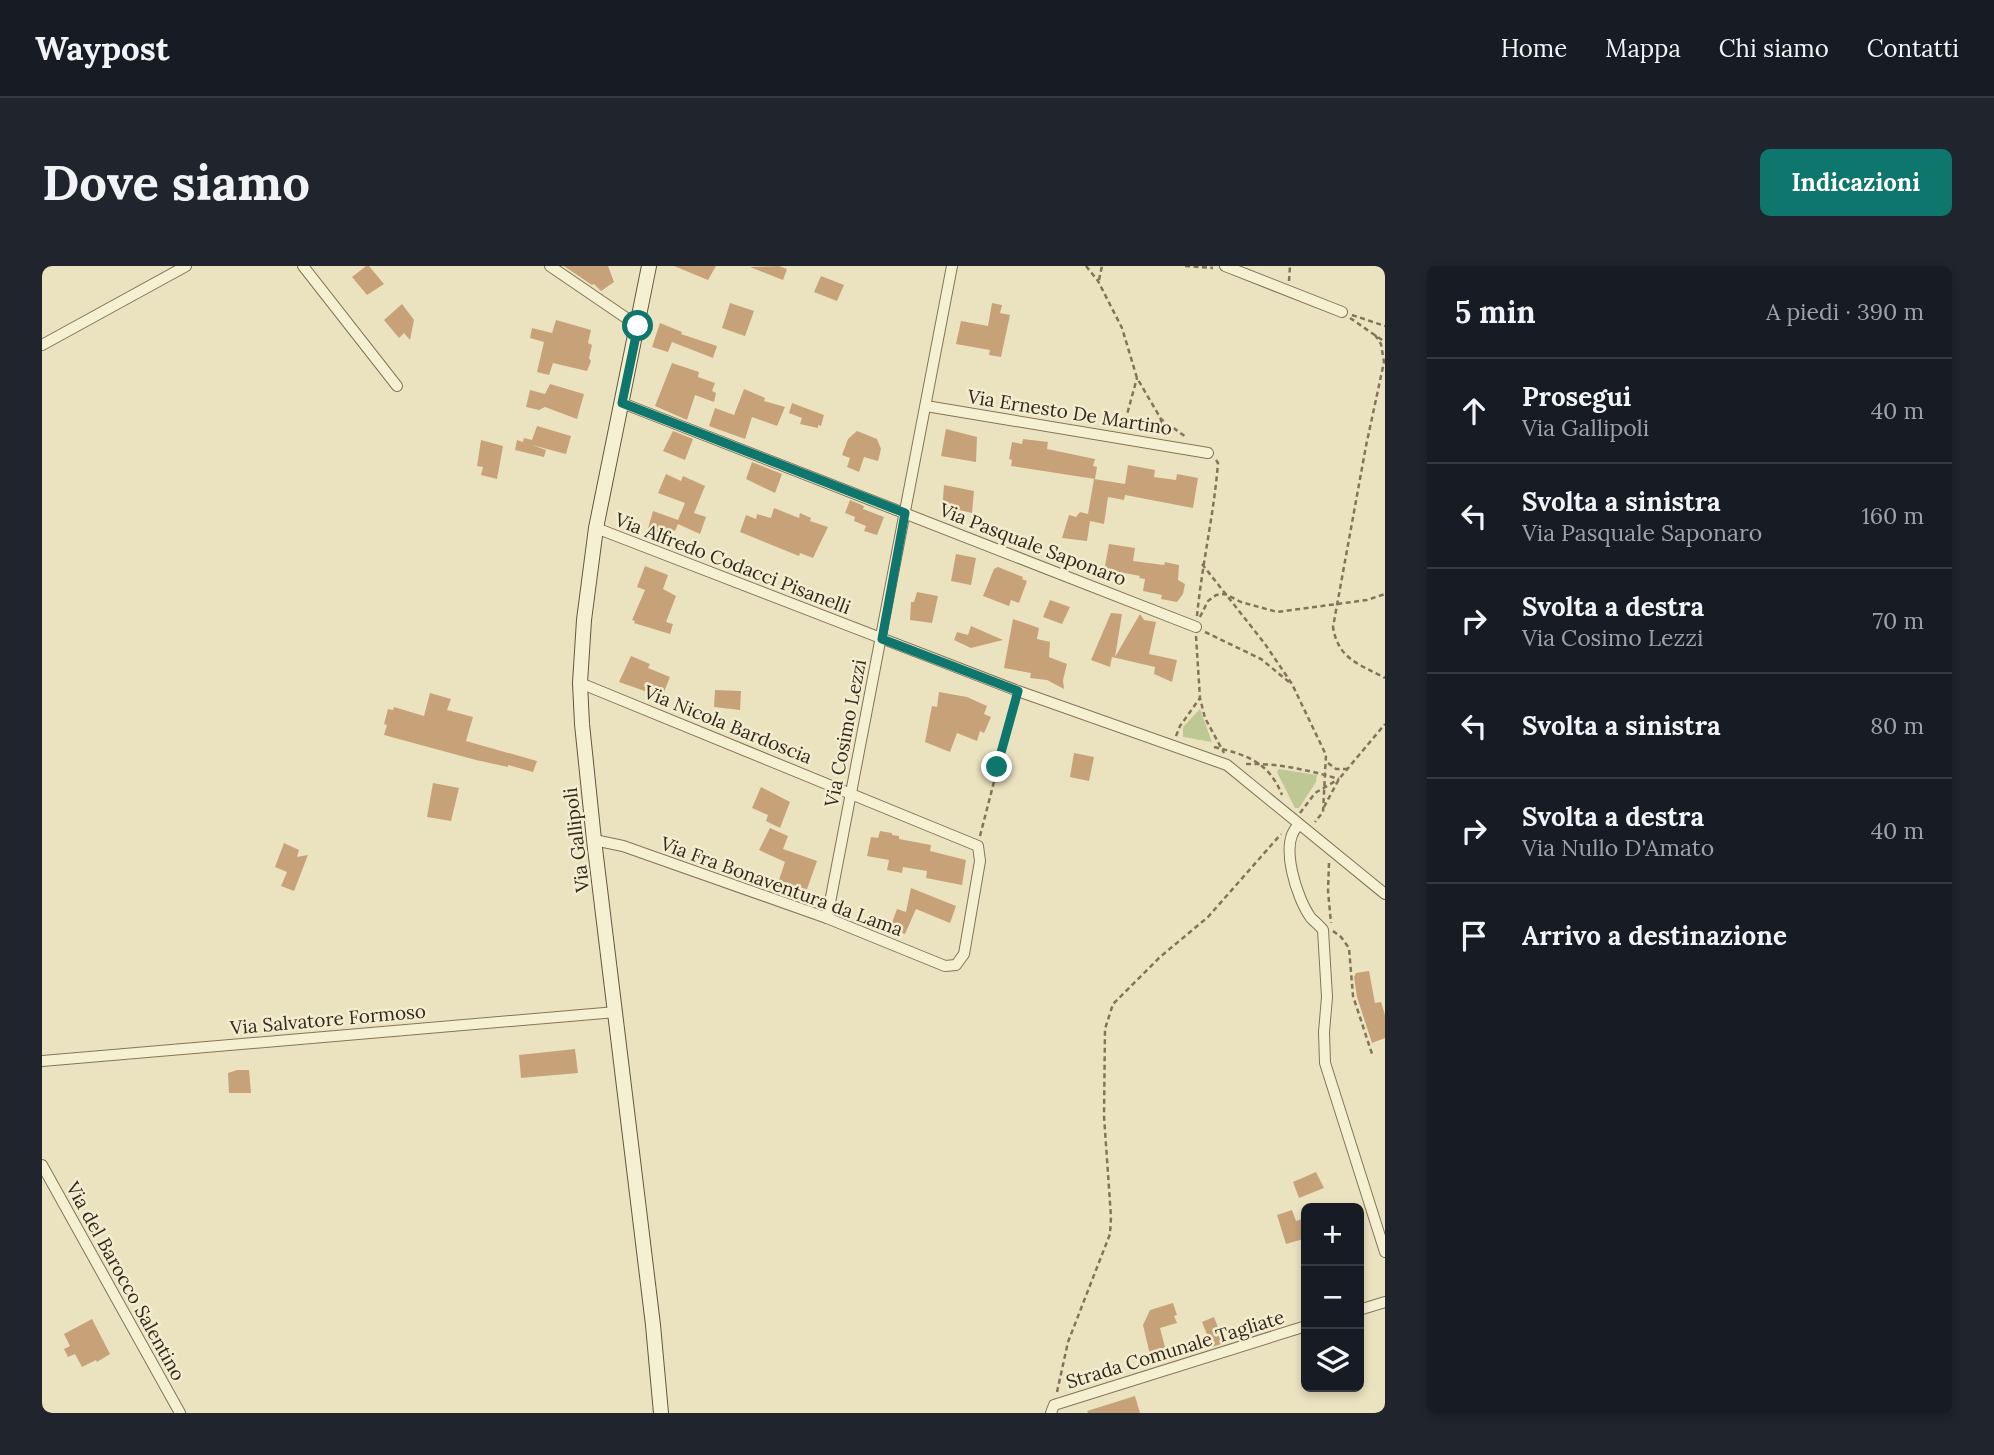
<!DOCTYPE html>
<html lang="it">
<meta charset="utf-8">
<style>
:root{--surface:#171b24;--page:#20242c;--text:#f1f3f6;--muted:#9ea1a6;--line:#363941;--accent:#0f766e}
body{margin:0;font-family:Lora,serif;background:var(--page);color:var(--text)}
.controls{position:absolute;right:21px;bottom:21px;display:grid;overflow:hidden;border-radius:10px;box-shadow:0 4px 10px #0003}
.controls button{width:63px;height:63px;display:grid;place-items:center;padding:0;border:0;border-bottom:2px solid var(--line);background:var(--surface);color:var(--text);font:35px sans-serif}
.stop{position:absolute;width:21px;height:21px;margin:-16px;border:5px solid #0f766e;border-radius:50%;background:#fff}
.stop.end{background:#0f766e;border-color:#fff;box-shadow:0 2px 7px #0008}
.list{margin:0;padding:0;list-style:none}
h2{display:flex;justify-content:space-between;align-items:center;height:91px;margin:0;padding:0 28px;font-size:30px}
h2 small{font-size:23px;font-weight:400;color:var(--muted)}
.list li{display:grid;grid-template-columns:46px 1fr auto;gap:21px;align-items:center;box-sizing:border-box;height:105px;padding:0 28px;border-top:2px solid var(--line)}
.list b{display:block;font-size:26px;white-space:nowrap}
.list p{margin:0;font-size:23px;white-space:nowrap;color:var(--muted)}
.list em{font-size:23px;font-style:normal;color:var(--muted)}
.icon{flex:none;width:38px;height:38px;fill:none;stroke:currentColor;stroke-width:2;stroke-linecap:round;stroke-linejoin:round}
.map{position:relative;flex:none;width:1343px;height:1147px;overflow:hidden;border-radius:10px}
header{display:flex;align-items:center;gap:42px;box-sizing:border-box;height:98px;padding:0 35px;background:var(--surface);border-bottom:2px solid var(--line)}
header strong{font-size:33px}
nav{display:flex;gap:38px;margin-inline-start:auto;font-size:24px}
.intro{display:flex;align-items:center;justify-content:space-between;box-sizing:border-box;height:168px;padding:0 42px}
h1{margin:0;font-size:49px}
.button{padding:18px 32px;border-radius:10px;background:var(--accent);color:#fff;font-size:24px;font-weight:700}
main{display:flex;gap:42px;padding:0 42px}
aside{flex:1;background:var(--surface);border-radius:10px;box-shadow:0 4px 10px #0003}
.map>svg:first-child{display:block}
.green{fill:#bdc895}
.building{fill:#c7a278}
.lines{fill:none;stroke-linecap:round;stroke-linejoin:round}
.street-casing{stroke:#837459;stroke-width:12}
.secondary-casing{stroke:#65553d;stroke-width:16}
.path{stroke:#837459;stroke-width:2.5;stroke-dasharray:5 3.5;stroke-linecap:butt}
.street{stroke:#f6f0d3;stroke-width:10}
.secondary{stroke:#f6f0d3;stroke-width:14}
.route{stroke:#0f766e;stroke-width:9}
.labels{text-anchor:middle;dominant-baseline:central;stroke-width:5;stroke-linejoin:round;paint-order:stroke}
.street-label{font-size:19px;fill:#332a1d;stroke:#f3eccf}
</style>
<header>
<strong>Waypost</strong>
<nav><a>Home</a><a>Mappa</a><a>Chi siamo</a><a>Contatti</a></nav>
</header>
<div class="intro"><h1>Dove siamo</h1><a class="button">Indicazioni</a></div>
<main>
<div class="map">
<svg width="1343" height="1147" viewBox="0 0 1343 1147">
<rect width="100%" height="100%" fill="#ebe3c0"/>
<g class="green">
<polygon points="1158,443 1170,476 1141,471 1141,461"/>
<polygon points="1237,503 1275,509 1274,516 1257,542 1253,542 1235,506"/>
</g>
<g class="building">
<polygon points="324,0 327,0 342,18 325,29 310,11"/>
<polygon points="522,0 566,0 572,16 559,25 552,18 550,19"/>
<polygon points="632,0 674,0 666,14"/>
<polygon points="737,0 745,3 741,14 708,1"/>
<polygon points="779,10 802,19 795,35 772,26"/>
<polygon points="688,37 712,45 703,70 680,62"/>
<polygon points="950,37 960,39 958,47 968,49 959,91 947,89 948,84 914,78 919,55 946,60"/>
<polygon points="360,38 372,54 368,74 362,67 357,72 342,54"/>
<polygon points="514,54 549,64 546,77 550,79 547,92 549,95 545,105 511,97 507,109 495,106 502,76 488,72 490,62 510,67"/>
<polygon points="618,57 640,66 639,68 675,80 671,92 630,76 626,86 610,81"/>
<polygon points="630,97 657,106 656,111 673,117 670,125 674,127 672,136 653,129 645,154 613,140"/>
<polygon points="508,118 542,128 535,153 503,141 497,144 484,141 488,124 503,128"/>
<polygon points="702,123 723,132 722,135 743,141 735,160 710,151 703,173 667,160 673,142 692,149"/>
<polygon points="750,137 782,149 779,160 776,159 776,162 758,158 760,152 747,147"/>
<polygon points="495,160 529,170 524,188 490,179 504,184 502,191 473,184 475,174 481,176 482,172 490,174"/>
<polygon points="904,163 935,171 934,196 899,190"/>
<polygon points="631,165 651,173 643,194 621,185"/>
<polygon points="815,165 835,173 839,183 836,195 822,191 817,206 805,201 808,192 800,189 806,173"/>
<polygon points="981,173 1006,176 1005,183 1053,193 1051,200 1055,201 1053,213 969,200 970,194 967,193 970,176 980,178"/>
<polygon points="439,174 461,180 455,213 439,209 441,201 435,200"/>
<polygon points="710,196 740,208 733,227 704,213"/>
<polygon points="1086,199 1113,204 1112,211 1134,214 1135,208 1156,212 1151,242 1083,229 1082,234 1066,231 1062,258 1048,255 1045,275 1020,272 1027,249 1034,251 1038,246 1046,248 1052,213 1083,218"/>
<polygon points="624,208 639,215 641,210 663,220 652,247 664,251 658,268 636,258 633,265 627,263 623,274 605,266 611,245 636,254 643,237 616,227"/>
<polygon points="902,219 932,225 930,247 917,244 917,249 900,246"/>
<polygon points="808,234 822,240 821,243 842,251 835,269 822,265 824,260 812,255 813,251 803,247"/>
<polygon points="732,242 757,252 758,247 769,252 768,255 786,261 771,292 758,287 757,290 698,266 704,249 714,253 715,248 729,252"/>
<polygon points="1067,278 1093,282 1091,295 1122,299 1123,296 1137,299 1136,314 1143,318 1141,328 1135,336 1119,333 1120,329 1101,325 1103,313 1097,312 1098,310 1067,304 1063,300"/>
<polygon points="914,288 934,292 929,319 909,315"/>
<polygon points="603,300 626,309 621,323 634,330 624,356 631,358 628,368 592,357 593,355 590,354 603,324 595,321"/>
<polygon points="956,301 981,311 980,313 985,315 977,337 969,334 967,340 941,330 952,303"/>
<polygon points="875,326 896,330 890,357 868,354 869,336 872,336"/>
<polygon points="1008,334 1028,341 1020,358 1001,351"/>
<polygon points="1069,347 1080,348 1073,391 1098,348 1102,354 1114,356 1107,388 1135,394 1130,416 1112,408 1113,401 1070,391 1068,401 1049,394"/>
<polygon points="971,353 997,362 995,373 1008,376 1007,391 1025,398 1021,414 1022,423 1005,414 988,412 989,407 962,402"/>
<polygon points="929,360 961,374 929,382 912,374 915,366 926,369"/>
<polygon points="589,390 608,398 606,402 628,411 620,431 577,416"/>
<polygon points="673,424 699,425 698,444 672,441"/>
<polygon points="897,426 925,431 945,440 942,448 949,451 942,467 938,465 935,475 915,467 908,486 883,476 890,440 895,441"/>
<polygon points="388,427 409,433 405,444 431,451 424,475 495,495 491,506 466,499 466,501 434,494 342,469 345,459 342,458 346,443 351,444 352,441 382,450"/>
<polygon points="1032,487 1052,491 1047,515 1028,511"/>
<polygon points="391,517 417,522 409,555 385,551"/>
<polygon points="719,521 748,536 738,562 724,555 726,549 710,542"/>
<polygon points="728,562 746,570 741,583 775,595 764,626 736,617 743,596 717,584"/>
<polygon points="838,565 850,567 850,569 857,570 857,573 889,579 888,585 924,594 920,619 884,612 885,605 861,601 860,607 845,604 847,594 825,590 829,571 836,572"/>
<polygon points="242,577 257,584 255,591 266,589 252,625 239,620 245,606 233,601"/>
<polygon points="869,622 914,640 908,657 874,643 863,668 848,662 855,643 864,646"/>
<polygon points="1327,705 1333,737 1339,736 1343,749 1343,772 1330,777 1315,731 1312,711 1314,707"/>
<polygon points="533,783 536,807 479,812 477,789"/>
<polygon points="195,804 207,804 209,827 187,827 186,807"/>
<polygon points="1274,906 1282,922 1257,932 1251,916"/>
<polygon points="1250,944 1254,955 1260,953 1264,964 1259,966 1261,973 1244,978 1235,949"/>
<polygon points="1131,1037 1135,1049 1132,1050 1135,1057 1118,1062 1125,1089 1109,1093 1101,1059 1108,1044"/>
<polygon points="1172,1051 1182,1077 1170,1081 1160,1056"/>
<polygon points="50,1053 68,1088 55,1096 54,1094 40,1101 33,1088 26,1091 22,1083 28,1080 22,1068"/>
<polygon points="1093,1130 1098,1147 1046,1147 1045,1145"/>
</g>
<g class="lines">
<defs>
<g id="street">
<polyline points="261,0 355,120"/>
<polyline points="508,0 596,60"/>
<polyline points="1183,0 1300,46"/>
<polyline points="0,79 144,0"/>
<polyline points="580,137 1154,361"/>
<polyline points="884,140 1166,187"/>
<polyline points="554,262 976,425 1185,499 1343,628"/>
<polyline points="538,417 936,580 938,595 922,688 914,699 903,700 785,652 581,580 552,574"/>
<path d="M1257,559c-21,17 -2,74 12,93 4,4 9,8 12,12l4,67 -3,35 1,31 60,189"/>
<polyline points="785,652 910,0"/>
<polyline points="0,795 574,746"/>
<polyline points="0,899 138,1147"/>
<polyline points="1317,1044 1343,1036"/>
<polyline points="1009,1147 1012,1139 1264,1060"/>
</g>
<polyline id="secondary" points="607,0 554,262 542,354 538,417 540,458 552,574 611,1059 619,1147"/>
</defs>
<use href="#street" class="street-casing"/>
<use href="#secondary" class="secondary-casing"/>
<g class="path">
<polyline points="1044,0 1056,15 1080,62 1095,112 1119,153 1144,171"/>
<polyline points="1143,0 1171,2"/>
<polyline points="1057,14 1060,0"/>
<polyline points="1247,15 1248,0"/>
<polyline points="1310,49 1343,60"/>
<polyline points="1308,52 1343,76"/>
<path d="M1333,69l6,9 3,18 -18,84 -33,181c5,32 26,37 52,51"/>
<polyline points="1081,163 1095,112"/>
<polyline points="1118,167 1119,153"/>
<polyline points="1160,298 1223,378 1250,418 1284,489 1281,546 1273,556"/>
<path d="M1155,350c5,-52 17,-102 21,-153l-2,-3"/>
<polyline points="1158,351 1166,335 1174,329 1183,328 1199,336 1235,346 1325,334 1343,328"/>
<polyline points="1163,366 1219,393 1247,416"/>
<polyline points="1154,370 1158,432 1163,452 1182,487"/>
<polyline points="1134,470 1138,460 1158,432"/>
<path d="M1172,481c33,8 55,15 68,48"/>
<polyline points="1286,497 1294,503 1308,503"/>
<path d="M1204,498c32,-1 62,6 93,15"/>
<polyline points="1282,541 1297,513 1343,458"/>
<polyline points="1258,547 1273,527 1297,513"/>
<polyline points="938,570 973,434"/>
<polyline points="1287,597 1286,625 1289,657"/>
<polyline points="1291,665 1299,671 1307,682 1311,730 1331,791"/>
<polyline points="1015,1126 1026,1076 1068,968 1069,951 1062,850 1063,763 1071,738 1118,691 1166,651 1239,568"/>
</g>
<use href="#street" class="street"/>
<use href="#secondary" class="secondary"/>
</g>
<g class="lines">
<polyline class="route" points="596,60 580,137 863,247 840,373 976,425 955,501"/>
</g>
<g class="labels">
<g class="street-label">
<text transform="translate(1028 146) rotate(9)">Via Ernesto De Martino</text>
<text transform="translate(991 278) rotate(21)">Via Pasquale Saponaro</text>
<text transform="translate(691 297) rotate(21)">Via Alfredo Codacci Pisanelli</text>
<text transform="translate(686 458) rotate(22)">Via Nicola Bardoscia</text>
<text transform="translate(803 467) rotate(-79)">Via Cosimo Lezzi</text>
<text transform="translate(534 574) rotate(-97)">Via Gallipoli</text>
<text transform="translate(740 620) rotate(20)">Via Fra Bonaventura da Lama</text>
<text transform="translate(286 753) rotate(-5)">Via Salvatore Formoso</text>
<text transform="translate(84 1015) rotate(61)">Via del Barocco Salentino</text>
<text transform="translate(1133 1083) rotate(-17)">Strada Comunale Tagliate</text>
</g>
</g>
</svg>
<div class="controls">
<button>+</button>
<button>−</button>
<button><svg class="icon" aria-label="layers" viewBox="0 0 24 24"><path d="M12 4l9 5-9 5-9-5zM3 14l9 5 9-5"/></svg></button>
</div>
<div class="stop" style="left:596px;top:60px"></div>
<div class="stop end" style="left:955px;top:501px"></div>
</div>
<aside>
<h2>5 min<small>A piedi · 390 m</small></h2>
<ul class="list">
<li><svg class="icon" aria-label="ahead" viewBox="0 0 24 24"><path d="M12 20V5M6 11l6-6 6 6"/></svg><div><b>Prosegui</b><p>Via Gallipoli</p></div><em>40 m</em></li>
<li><svg class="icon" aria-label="left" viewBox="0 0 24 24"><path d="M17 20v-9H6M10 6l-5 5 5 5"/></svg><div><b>Svolta a sinistra</b><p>Via Pasquale Saponaro</p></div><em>160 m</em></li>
<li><svg class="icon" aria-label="right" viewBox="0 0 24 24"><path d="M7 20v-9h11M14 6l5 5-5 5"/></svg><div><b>Svolta a destra</b><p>Via Cosimo Lezzi</p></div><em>70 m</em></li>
<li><svg class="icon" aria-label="left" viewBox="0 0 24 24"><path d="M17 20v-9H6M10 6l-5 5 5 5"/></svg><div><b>Svolta a sinistra</b></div><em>80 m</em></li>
<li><svg class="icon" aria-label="right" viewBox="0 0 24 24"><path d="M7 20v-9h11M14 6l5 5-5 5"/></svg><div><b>Svolta a destra</b><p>Via Nullo D'Amato</p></div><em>40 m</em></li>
<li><svg class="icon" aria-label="arrive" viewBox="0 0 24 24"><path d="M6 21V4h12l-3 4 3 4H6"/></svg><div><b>Arrivo a destinazione</b></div></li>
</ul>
</aside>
</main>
